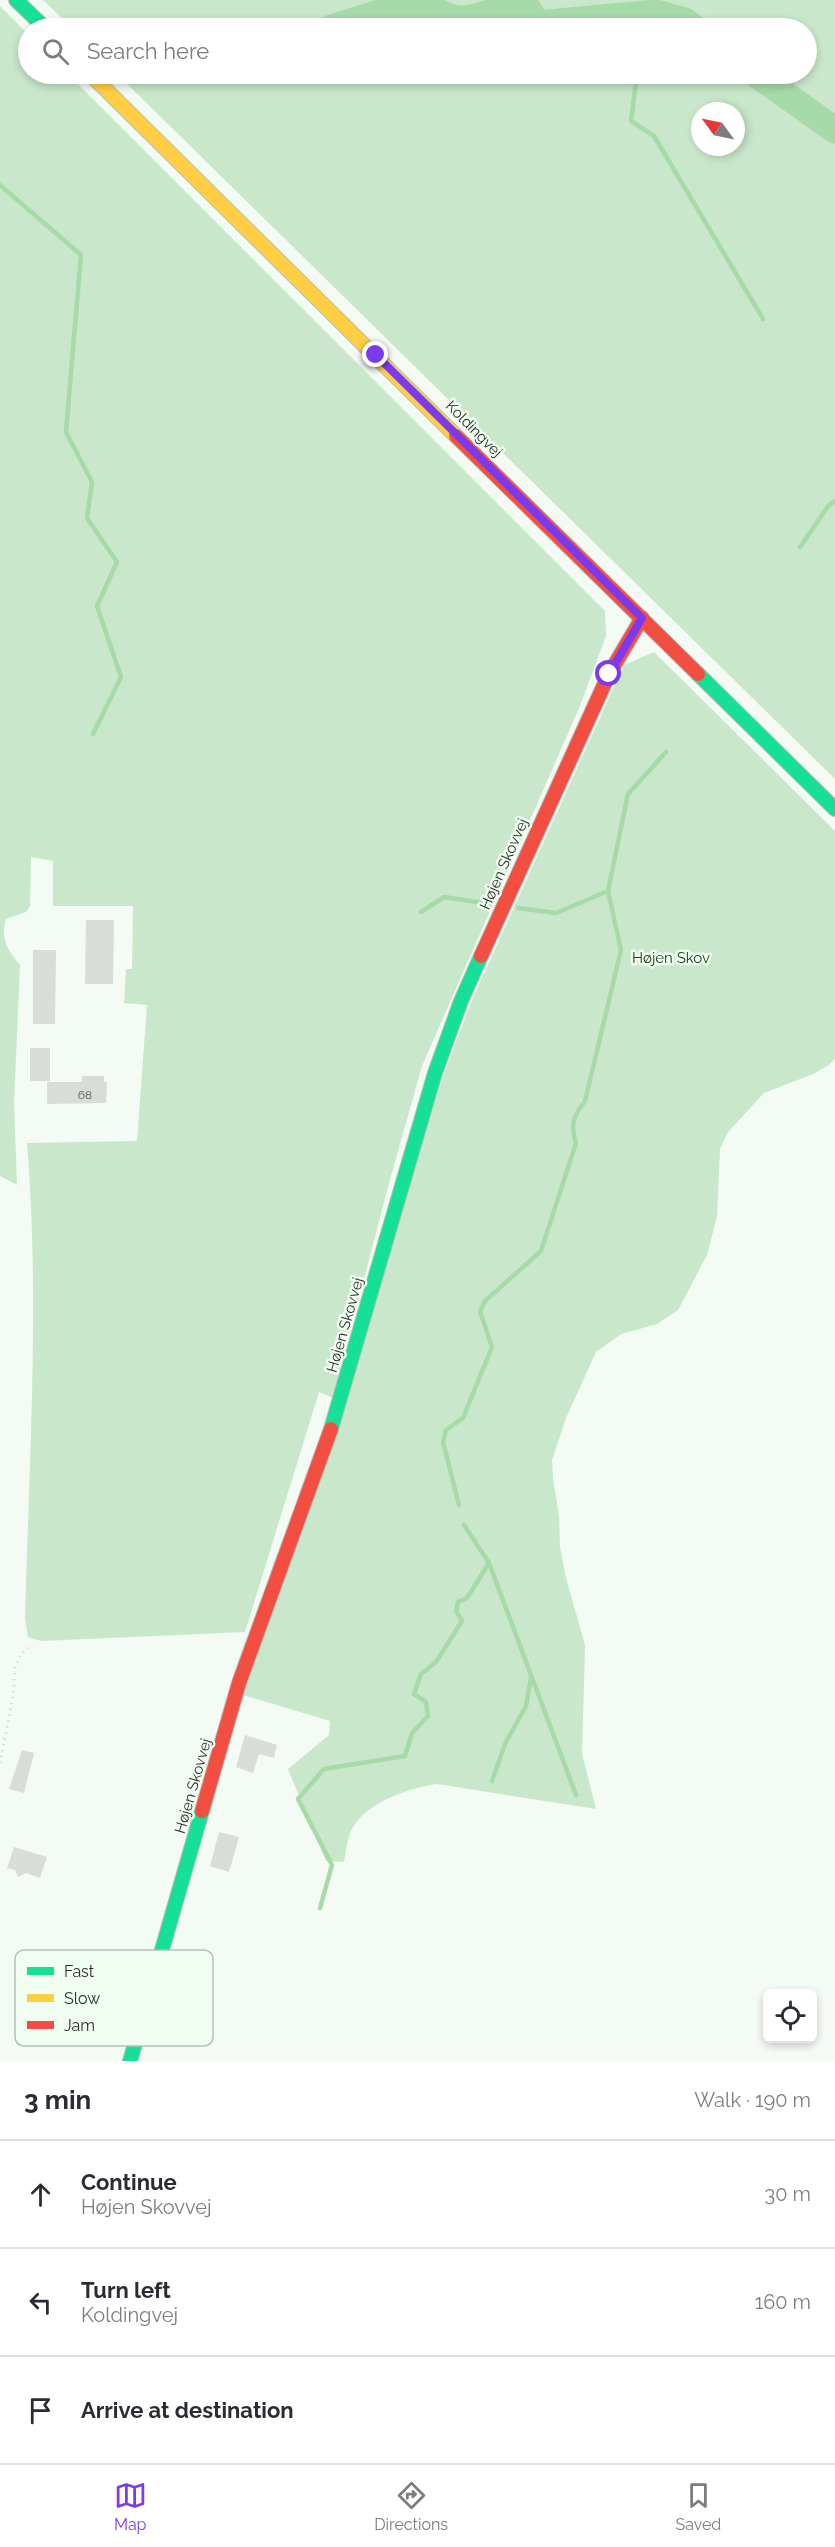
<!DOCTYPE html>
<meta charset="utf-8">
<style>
:root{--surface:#fff;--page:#f7f7f7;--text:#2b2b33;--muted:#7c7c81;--line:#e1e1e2;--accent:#7c3aed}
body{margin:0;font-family:Raleway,sans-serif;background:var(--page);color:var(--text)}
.controls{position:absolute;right:18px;bottom:18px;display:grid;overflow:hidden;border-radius:9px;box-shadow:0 3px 9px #0003}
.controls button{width:54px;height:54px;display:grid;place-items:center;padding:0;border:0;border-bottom:2px solid var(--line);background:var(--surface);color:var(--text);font:30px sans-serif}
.compass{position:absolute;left:691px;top:102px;width:54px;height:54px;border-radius:50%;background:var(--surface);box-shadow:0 3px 9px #0003;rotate:303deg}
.stop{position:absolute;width:18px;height:18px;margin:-14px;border:4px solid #7c3aed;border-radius:50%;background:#fff}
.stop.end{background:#7c3aed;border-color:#fff;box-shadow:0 2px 6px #0008}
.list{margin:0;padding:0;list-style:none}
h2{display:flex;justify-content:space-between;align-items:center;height:78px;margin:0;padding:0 24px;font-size:26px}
h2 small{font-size:20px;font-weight:400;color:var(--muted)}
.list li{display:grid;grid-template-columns:39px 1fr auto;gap:18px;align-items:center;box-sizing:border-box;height:108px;padding:0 24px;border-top:2px solid var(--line)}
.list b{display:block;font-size:22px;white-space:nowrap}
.list p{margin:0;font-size:20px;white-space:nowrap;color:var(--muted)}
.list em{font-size:20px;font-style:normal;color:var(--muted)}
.icon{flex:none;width:33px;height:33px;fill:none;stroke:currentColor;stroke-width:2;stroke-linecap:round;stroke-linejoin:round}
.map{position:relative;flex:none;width:835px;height:2061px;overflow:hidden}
.search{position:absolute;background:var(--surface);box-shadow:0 3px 9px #0003;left:18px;right:18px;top:18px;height:66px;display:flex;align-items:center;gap:15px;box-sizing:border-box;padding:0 21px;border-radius:33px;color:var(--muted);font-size:22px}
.sheet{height:402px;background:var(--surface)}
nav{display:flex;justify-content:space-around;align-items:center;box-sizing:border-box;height:84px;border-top:2px solid var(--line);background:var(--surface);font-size:16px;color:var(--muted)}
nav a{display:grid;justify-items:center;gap:3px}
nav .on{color:var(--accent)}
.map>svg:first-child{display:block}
.green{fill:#c9e7ca;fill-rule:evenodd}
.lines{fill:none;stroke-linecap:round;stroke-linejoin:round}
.stream{stroke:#a6daa8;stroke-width:4.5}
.river{stroke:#a6daa8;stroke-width:27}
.building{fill:#d8ddd8}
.fast-casing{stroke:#b9beb9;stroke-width:16}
.slow-casing{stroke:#b9beb9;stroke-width:16}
.jam-casing{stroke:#b9beb9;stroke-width:16}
.path{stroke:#dbdedb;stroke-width:3;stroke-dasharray:1.5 4.5;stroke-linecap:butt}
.fast{stroke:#16e098;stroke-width:14}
.slow{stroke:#ffcf43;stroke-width:14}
.jam{stroke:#f24e42;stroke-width:14}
.route{stroke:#7c3aed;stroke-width:8}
.labels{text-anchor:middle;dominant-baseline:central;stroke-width:5;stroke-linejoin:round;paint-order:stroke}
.number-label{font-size:12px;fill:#575b57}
.street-label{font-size:15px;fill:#2c302c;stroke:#f1fdf1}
.park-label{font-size:15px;fill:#15461a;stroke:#f1fdf1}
.key{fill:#f1fdf1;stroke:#b6c0b6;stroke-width:1.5}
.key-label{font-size:16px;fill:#2c302c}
</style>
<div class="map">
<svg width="835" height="2061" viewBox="0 0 835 2061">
<rect width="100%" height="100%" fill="#f4faf4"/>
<g class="green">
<path d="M43,0h792v779l-718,-705h689v-46h-734zM700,111h36v36h-36z"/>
<path d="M0,6l28,28v40h40l537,537 1,25 -26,70 -158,360 -33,117 -56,215 -14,-6 -74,240 -204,9 -13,-4 -3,-18c4,-159 15,-318 2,-476l110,-2 10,-136 -23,-2 2,-34h6l1,-63h-80v-45l-22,-4 -1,49 -4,6 -20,7c-6,19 2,32 14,46l-6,138 3,82 -17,-9z"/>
<path d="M654,652l181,179v227l-6,7 -16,9 -49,19 -36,39 -8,17 -3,67 -10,39 -29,55 -21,14 -36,10 -25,18 -30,66 -14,42 1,19 6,37 1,31 6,31 19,67 -3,109 14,55 -159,-25c-28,4 -71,18 -85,45 -5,10 -6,22 -8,33l-18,-1 -38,-92 41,-34 1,-14 -87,-26 203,-627 27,-70 151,-333z"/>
</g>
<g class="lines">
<g class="stream">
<polyline points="685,21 688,12"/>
<polyline points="640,74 637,74 631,121 654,136 763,319"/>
<polyline points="0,185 81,255 66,432 92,482 87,518 117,562 97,606 121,677 93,734"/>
<polyline points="800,547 829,505 835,501"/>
<polyline points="518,908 556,913 608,891"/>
<polyline points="421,912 444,897 490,904"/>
<path d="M459,1505l-16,-63 3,-12 17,-12 29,-71 -12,-36 5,-10 56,-50 35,-108c-6,-20 -3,-26 9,-42l36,-151 -13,-59 20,-97 38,-42"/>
<polyline points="464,1525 489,1563 576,1795"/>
<polyline points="492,1781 505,1744 526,1706 531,1678"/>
<polyline points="320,1908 332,1865 298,1799 324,1769 405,1756 412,1733 428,1716 426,1702 414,1694 421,1674 436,1662 462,1621 456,1611 458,1602 467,1598 489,1563"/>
</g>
<g class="river">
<path d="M331,28c19,-5 70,-24 86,-23 18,1 29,16 47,14 24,-3 39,-15 64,-10l9,15 119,-11 29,8 9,7"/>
<polyline points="756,74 835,130"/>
</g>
</g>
<g class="building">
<polygon points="86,920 114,920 113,984 85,984"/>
<polygon points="33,950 56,950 55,1024 33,1024"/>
<rect x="30" y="1048" width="20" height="33"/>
<polygon points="82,1076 104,1076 104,1082 107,1082 106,1103 47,1104 47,1082 82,1082"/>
<polygon points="245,1735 277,1745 274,1758 259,1754 253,1773 236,1767"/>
<polygon points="22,1750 34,1753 24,1793 9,1789"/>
<polygon points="219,1832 239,1837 229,1872 210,1866"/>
<polygon points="14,1847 47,1857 40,1878 26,1873 18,1877 15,1870 7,1868"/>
</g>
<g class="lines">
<defs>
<g id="fast">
<polyline points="16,0 45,28"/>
<polyline points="698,674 835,809"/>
<polyline points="331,1429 435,1073 461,1001 481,956"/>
<polyline points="130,2061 202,1811"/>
</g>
<polyline id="slow" points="90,74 456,436"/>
<g id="jam">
<polyline points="456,436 698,674"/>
<polyline points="481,956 609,674 642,618"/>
<polyline points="202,1811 239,1683 331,1429"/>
</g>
</defs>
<use href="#fast" class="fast-casing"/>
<use href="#slow" class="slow-casing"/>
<use href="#jam" class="jam-casing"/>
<g class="path">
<polyline points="200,0 217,0"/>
<polyline points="691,0 732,28"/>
<polyline points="791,74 835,107"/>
<polyline points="0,155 28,170 67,203 137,255 203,285 248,302 359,365"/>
<polyline points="0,1763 13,1696 15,1668 20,1655 28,1648"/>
</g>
<use href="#fast" class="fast"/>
<use href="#slow" class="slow"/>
<use href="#jam" class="jam"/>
</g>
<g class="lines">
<polyline class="route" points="376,355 642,618 609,674"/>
</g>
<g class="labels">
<g class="number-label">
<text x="85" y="1095">68</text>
</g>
<g class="street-label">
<text transform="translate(474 429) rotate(45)">Koldingvej</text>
<text transform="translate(504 864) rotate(-66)">Højen Skovvej</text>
<text transform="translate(345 1325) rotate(-74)">Højen Skovvej</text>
<text transform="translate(193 1786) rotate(-74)">Højen Skovvej</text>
</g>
<g class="park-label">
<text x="671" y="958">Højen Skov</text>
</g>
</g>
<rect x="15" y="1950" width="198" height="96" rx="9" class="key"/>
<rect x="27" y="1967" width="27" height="8" fill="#16e098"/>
<rect x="27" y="1994" width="27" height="8" fill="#ffcf43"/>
<rect x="27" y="2021" width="27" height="8" fill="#f24e42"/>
<g class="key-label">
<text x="64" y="1977">Fast</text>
<text x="64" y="2004">Slow</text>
<text x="64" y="2031">Jam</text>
</g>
</svg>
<div class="controls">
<button><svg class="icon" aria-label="locate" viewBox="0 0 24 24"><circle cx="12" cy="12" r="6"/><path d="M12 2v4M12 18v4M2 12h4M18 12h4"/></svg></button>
</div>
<svg class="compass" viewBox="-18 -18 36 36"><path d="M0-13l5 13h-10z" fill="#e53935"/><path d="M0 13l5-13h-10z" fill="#7c7c81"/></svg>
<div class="stop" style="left:609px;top:674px"></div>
<div class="stop end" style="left:376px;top:355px"></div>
<div class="search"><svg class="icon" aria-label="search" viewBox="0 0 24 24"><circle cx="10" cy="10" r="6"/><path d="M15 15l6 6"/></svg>Search here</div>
</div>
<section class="sheet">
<h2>3 min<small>Walk · 190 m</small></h2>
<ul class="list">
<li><svg class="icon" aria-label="ahead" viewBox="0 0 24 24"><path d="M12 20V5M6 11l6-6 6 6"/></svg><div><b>Continue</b><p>Højen Skovvej</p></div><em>30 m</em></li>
<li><svg class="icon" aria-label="left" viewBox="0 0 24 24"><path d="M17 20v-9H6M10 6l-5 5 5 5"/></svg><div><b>Turn left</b><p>Koldingvej</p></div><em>160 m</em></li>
<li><svg class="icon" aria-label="arrive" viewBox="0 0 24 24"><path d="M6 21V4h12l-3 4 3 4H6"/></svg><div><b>Arrive at destination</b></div></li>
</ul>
</section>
<nav>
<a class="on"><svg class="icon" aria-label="map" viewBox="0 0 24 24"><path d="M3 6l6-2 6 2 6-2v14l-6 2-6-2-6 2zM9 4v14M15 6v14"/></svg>Map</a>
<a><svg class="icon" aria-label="directions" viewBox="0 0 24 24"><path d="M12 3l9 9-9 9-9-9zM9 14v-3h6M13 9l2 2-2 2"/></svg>Directions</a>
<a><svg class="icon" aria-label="saved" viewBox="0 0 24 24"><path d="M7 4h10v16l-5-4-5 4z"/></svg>Saved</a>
</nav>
